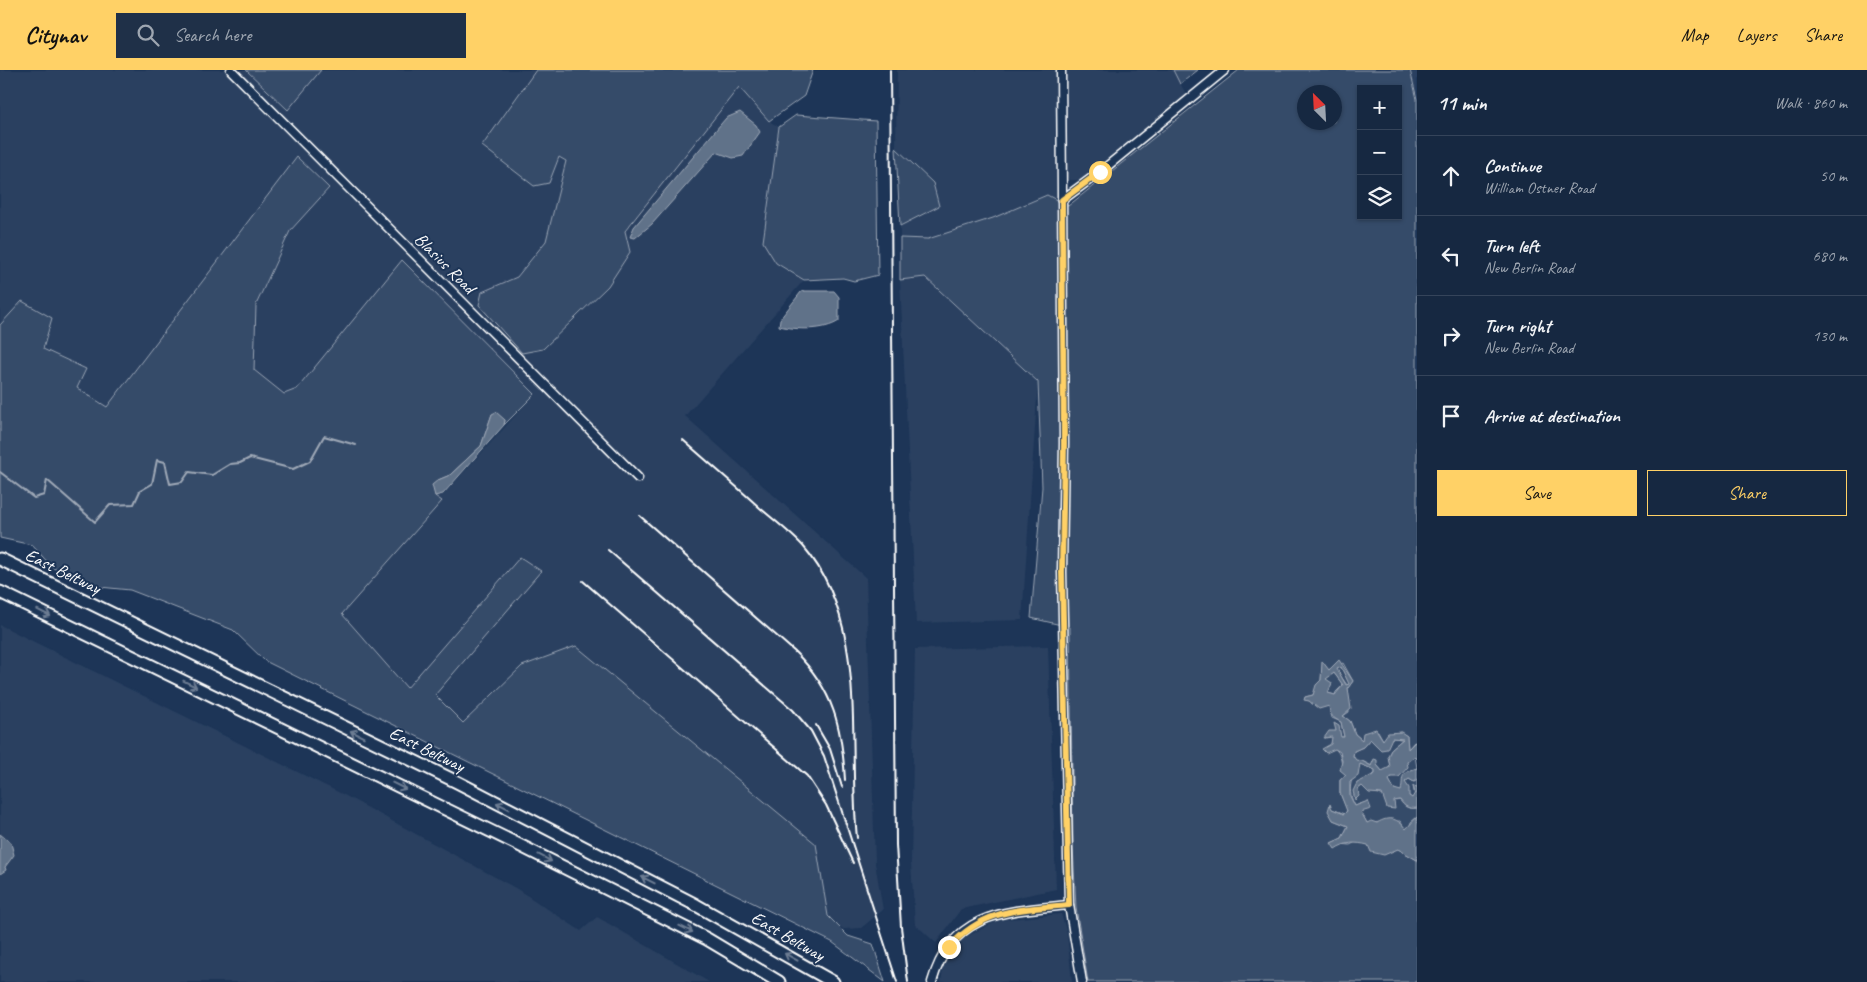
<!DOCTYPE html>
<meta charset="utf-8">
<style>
:root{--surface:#162841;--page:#1f3048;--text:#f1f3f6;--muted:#9ea6b1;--line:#35445a;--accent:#ffd166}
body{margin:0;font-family:Caveat,sans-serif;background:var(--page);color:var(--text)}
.controls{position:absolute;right:15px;top:15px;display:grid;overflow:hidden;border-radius:0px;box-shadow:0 1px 4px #0004}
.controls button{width:45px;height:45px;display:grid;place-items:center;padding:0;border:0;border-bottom:1px solid var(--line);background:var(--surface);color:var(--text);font:25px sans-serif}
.compass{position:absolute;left:1297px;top:15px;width:45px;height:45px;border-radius:50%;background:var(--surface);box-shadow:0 1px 4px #0004;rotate:336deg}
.stop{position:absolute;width:15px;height:15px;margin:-11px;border:4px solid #ffd166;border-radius:50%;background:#fff}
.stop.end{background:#ffd166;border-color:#fff;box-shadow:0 1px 5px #0008}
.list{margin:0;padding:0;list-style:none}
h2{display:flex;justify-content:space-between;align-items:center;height:65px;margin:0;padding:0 20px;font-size:21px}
h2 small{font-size:16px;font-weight:400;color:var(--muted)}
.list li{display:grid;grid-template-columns:32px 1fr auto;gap:15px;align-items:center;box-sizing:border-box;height:80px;padding:0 20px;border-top:1px solid var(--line)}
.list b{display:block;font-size:19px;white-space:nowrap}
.list p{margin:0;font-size:16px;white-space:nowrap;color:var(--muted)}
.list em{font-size:16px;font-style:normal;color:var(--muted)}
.actions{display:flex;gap:10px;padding:15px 20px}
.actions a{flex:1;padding:11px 0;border:1px solid var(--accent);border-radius:0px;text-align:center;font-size:18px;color:var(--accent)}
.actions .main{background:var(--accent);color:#111}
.icon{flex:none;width:28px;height:28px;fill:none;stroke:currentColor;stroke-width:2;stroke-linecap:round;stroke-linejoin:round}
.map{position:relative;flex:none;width:1417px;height:912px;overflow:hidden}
header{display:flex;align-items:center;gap:30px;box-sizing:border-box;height:70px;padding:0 25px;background:var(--accent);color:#111}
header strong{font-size:24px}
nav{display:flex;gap:28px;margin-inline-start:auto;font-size:18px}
.search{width:350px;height:45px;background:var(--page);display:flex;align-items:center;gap:12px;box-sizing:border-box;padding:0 18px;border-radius:0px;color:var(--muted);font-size:19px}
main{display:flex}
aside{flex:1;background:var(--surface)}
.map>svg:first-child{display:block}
.built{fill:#2a4161}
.green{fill:#364b69;stroke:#9aa5b4;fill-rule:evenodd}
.water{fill:#617289;stroke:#a0aab8;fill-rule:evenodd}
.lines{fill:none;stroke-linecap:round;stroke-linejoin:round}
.stream{stroke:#a0aab8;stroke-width:2}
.minor-casing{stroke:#fff;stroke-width:11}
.highway-casing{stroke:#fff;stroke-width:15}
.minor{stroke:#1d3557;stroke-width:8}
.highway{stroke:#1d3557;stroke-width:11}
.rail{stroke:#fff;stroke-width:2}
.oneway{stroke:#6c7c92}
.route{stroke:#ffd166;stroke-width:6}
.labels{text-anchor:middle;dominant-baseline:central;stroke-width:4;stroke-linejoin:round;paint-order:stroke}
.street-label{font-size:18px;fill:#fff;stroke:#1d3557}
</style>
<header>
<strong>Citynav</strong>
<div class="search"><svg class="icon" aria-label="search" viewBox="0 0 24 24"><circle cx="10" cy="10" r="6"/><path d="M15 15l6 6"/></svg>Search here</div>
<nav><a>Map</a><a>Layers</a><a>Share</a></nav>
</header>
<main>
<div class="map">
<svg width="1417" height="912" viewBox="0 0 1417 912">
<rect width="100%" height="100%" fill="#1d3557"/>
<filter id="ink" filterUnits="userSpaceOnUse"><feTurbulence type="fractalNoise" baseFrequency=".02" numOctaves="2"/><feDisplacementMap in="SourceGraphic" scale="10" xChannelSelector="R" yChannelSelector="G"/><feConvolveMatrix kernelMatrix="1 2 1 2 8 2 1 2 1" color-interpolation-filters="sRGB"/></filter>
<g filter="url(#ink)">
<g class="built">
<polygon points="0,0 246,0 288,40 321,0 536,0 482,76 549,113 559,87 567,91 546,171 517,207 483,222 630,182 625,161 739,17 769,51 779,57 764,162 776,193 804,210 685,346 866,508 875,793 883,840 861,858 843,859 828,846 816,774 522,596 463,653 434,624 540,501 520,487 407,618 342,544 441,431 435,426 444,424 535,324 402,190 297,319 284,324 254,300 256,236 290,161 329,118 297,87 107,337 77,318 86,299 43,279 22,231 0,255"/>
<polygon points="897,0 1056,0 1057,130 1047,125 993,148 928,169 900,168 900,156 939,136 933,113 896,78"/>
<polygon points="1068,0 1173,0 1187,26 1080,110 1070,110 1065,105 1064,7"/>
<polygon points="1410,0 1417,0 1417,29"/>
<polygon points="925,207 1038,312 1022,550 916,553 900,210"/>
<polygon points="0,555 346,726 517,819 581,861 597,847 709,912 0,912"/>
<polygon points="1048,576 1056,819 961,839 936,873 915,854 911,793 915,579"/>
<polygon points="1061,844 1067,863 1072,912 941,912 944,893 962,869 999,850"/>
</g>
<g class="green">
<polygon points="246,0 321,0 288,40"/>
<polygon points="536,0 813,0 804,26 769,51 739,17 625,161 630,182 608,216 543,279 522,283 479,235 482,222 517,207 546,171 566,91 559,87 549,113 534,116 482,76"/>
<polygon points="1173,0 1198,0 1180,14"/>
<path d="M1239,0h171l7,29v644l-3,-1 -6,7 -1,-13 -7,-4 -17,8 -5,-9 -14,6 -2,3 -7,-6 -5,-13 -7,-5 6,-4 -1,-24 5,-7 -10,-18 -15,7 -5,-8 -2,18 -8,15 -8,2v3l5,1 2,3 17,2 3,12 9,4 3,15h-4l-4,-5 -11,6 8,-2 -2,8c8,9 12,12 10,26l5,5 -6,5v13l7,17 -2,4 -13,-5 1,11 15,6 -6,12 -11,5 19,2 6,-3 42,7 19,11v122h-329l-12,-74 -3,-63 -3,-218 -39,-9 11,-131 -4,-105 -113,-105 -25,3v-42l28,1 65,-21 54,-23 21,11zM1361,19h37v127h-37zM1304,22h30v30h-30z"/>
<polygon points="796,45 876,51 878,205 854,211 843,208 804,210 776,193 763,172 779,57"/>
<polygon points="896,78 933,113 939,136 900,156"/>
<polygon points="297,87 329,118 290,161 256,235 254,300 284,324 297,319 402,190 535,324 504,355 505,350 492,344 481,376 450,405 438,410 435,426 442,431 342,544 407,618 520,487 541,501 435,625 463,653 522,596 576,576 816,774 828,846 848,866 873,874 885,912 832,872 265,591 233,560 130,520 100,517 53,498 32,475 0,468 0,255 22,231 52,248 43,279 86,299 77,318 107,337"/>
<polygon points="1341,597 1350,614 1347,615 1336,599"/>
<polygon points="1334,603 1343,615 1336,622 1335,625 1328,623 1326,608"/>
<polygon points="1392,668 1403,669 1392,678 1388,686 1390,697 1383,702 1377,695 1372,696 1362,691 1356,691 1353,686 1354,681 1363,677 1370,669 1381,680"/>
<polygon points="1415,686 1417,698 1410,701 1401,722 1394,719 1389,710 1411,687"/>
<path d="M1360,694l15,6v4l-6,3 -11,12 4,-3 32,15 6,-1c4,7 8,9 17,8v9l-6,5 -2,6 -3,2 -6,-9 -33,2 -6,-11 2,-2 3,-8 -11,4c-8,-15 -5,-28 5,-42z"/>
<polygon points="1409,709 1414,712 1417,710 1417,717 1413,716 1415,727 1412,728 1409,726 1405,712"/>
</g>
<g class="water">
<polygon points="740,42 756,55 760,62 743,86 733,88 716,82 652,154 635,168 630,167 634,157 726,48"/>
<path d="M805,221h29l5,6v24c-15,10 -42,9 -60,5l1,-7 21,-27z"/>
<polygon points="496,342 505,350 504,355 443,424 435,426 432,415 438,410 450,405 481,376 492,344"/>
<path d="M1339,590l14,21 -5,7 3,21 -8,7 7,5 5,13 7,6 1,-7 13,-4 7,11 5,-7 13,-1 6,4 1,13 7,-7 2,1v16l-2,-3 -8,6 1,5 -9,10h-8l-2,3 5,9 7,2c3,-14 -3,-17 16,-23v12l-3,2 -5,-3 -4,3 4,6v8l3,2 3,-5 -2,-7 4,1v21c-9,1 -12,-1 -17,-8l-6,1 1,8 -8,-1 -5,-14 -13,-1 -7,-7 -4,3 1,7 -4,4 -2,-9 4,-8 18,-9v-4l-15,-6 -2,12 -8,6v14l5,10 13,-5 3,8 -10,3 6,11 4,-2 6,2c13,-8 21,-4 29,6l11,-12v43l-19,-11 -14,6 -13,-3 -3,-7c-12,-3 -23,-3 -33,4l-4,-6 11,-5 6,-12 -15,-6 -5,-9 2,-7 2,5 12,5 3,-3 -7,-18v-13l6,-5 -6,-5 2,-9 -2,-9 -5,-3 -9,4 -4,-4 9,-5 1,-7 -8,1 5,-7h7l-2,-8 5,3 2,11h3l-3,-15c-8,-4 -11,-6 -12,-16l-10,3 -10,-8 -5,-1 1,-3 8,-2 3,-10 5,-5 1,-19 7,9zM1341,597l8,17 -3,1 -9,-16zM1334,603l9,12 -8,10 -7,-2 4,-10 -6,-4zM1392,668l11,1 -11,9 -4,8 2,11 -8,4 -5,-6v-5l-3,-1 -3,7 -9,-5 -6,-1 -3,-4 1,-5 9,-4 7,-8 11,11 6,-1z"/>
<polygon points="0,764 11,773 14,785 5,797 6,800 0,804"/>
</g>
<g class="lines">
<polyline class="stream" points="0,402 34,428 44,425 47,410 95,452 110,435 134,434 140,421 152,414 157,390 165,392 170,414 182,412 189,402 212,405 230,394 240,393 250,388 293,399 310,391 324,366 356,375"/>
<defs>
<g id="minor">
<polyline points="231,0 638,408"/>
<polyline points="1061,0 1064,373 1062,502 1069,835 1082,912"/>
<polyline points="1062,130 1100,102 1225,0"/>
<path d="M932,912c20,-71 75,-71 137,-77"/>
</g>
<g id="highway">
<polyline points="0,489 457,712 696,835 833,912"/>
<polyline points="0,522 515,773 707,869 779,912"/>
</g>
</defs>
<use href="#minor" class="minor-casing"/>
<use href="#highway" class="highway-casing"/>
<use href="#minor" class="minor"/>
<use href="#highway" class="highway"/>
<g class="rail">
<polyline points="890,0 896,775 901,857 908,912"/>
<path d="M683,370c26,23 52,45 77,68 14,12 30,24 43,38 67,77 44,197 54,292"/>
<path d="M640,446l155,136c39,38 47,76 50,128"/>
<polyline points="608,480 793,640 811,661 824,686 897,912"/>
<polyline points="583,511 807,706 826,735 853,793"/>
<polyline points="816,655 830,679 842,717"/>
</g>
</g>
<defs><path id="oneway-shaft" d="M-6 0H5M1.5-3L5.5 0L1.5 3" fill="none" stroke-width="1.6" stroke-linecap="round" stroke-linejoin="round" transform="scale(1.25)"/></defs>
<g class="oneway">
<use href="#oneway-shaft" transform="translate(44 543) rotate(26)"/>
<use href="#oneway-shaft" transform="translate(190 614) rotate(26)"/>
<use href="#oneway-shaft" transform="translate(357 664) rotate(-154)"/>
<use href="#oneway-shaft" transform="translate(399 716) rotate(26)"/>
<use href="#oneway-shaft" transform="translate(503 736) rotate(-153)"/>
<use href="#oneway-shaft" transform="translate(545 788) rotate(28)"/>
<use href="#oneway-shaft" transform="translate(648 810) rotate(-153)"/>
<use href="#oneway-shaft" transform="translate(686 859) rotate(26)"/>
<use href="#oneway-shaft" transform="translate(791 887) rotate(-151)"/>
</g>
</g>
<g class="lines" filter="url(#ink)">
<path class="route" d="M949,877c36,-39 70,-37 120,-42l-7,-333 2,-129 -2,-243 38,-28"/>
</g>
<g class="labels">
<g class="street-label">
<text transform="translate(445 193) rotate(45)">Blasius Road</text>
<text transform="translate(63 501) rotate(26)">East Beltway</text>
<text transform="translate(427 679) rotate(26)">East Beltway</text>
<text transform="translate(788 866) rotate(30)">East Beltway</text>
</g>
</g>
</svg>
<div class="controls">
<button>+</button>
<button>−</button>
<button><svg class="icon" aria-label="layers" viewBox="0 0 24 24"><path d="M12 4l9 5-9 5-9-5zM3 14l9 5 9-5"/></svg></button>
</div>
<svg class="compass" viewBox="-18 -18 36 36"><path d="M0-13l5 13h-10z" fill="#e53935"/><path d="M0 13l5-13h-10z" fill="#9ea6b1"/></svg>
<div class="stop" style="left:1100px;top:102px"></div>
<div class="stop end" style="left:949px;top:877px"></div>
</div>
<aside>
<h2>11 min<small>Walk · 860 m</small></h2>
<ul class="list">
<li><svg class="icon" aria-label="ahead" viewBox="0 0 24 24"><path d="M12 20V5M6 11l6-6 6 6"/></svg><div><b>Continue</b><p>William Ostner Road</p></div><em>50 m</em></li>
<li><svg class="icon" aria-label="left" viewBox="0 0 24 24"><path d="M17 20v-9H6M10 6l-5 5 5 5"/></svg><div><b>Turn left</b><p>New Berlin Road</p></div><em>680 m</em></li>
<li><svg class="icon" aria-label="right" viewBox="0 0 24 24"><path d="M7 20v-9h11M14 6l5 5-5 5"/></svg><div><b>Turn right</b><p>New Berlin Road</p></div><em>130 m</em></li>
<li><svg class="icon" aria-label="arrive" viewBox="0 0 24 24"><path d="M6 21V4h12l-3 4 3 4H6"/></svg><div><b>Arrive at destination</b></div></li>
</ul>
<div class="actions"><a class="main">Save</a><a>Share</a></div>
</aside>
</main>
